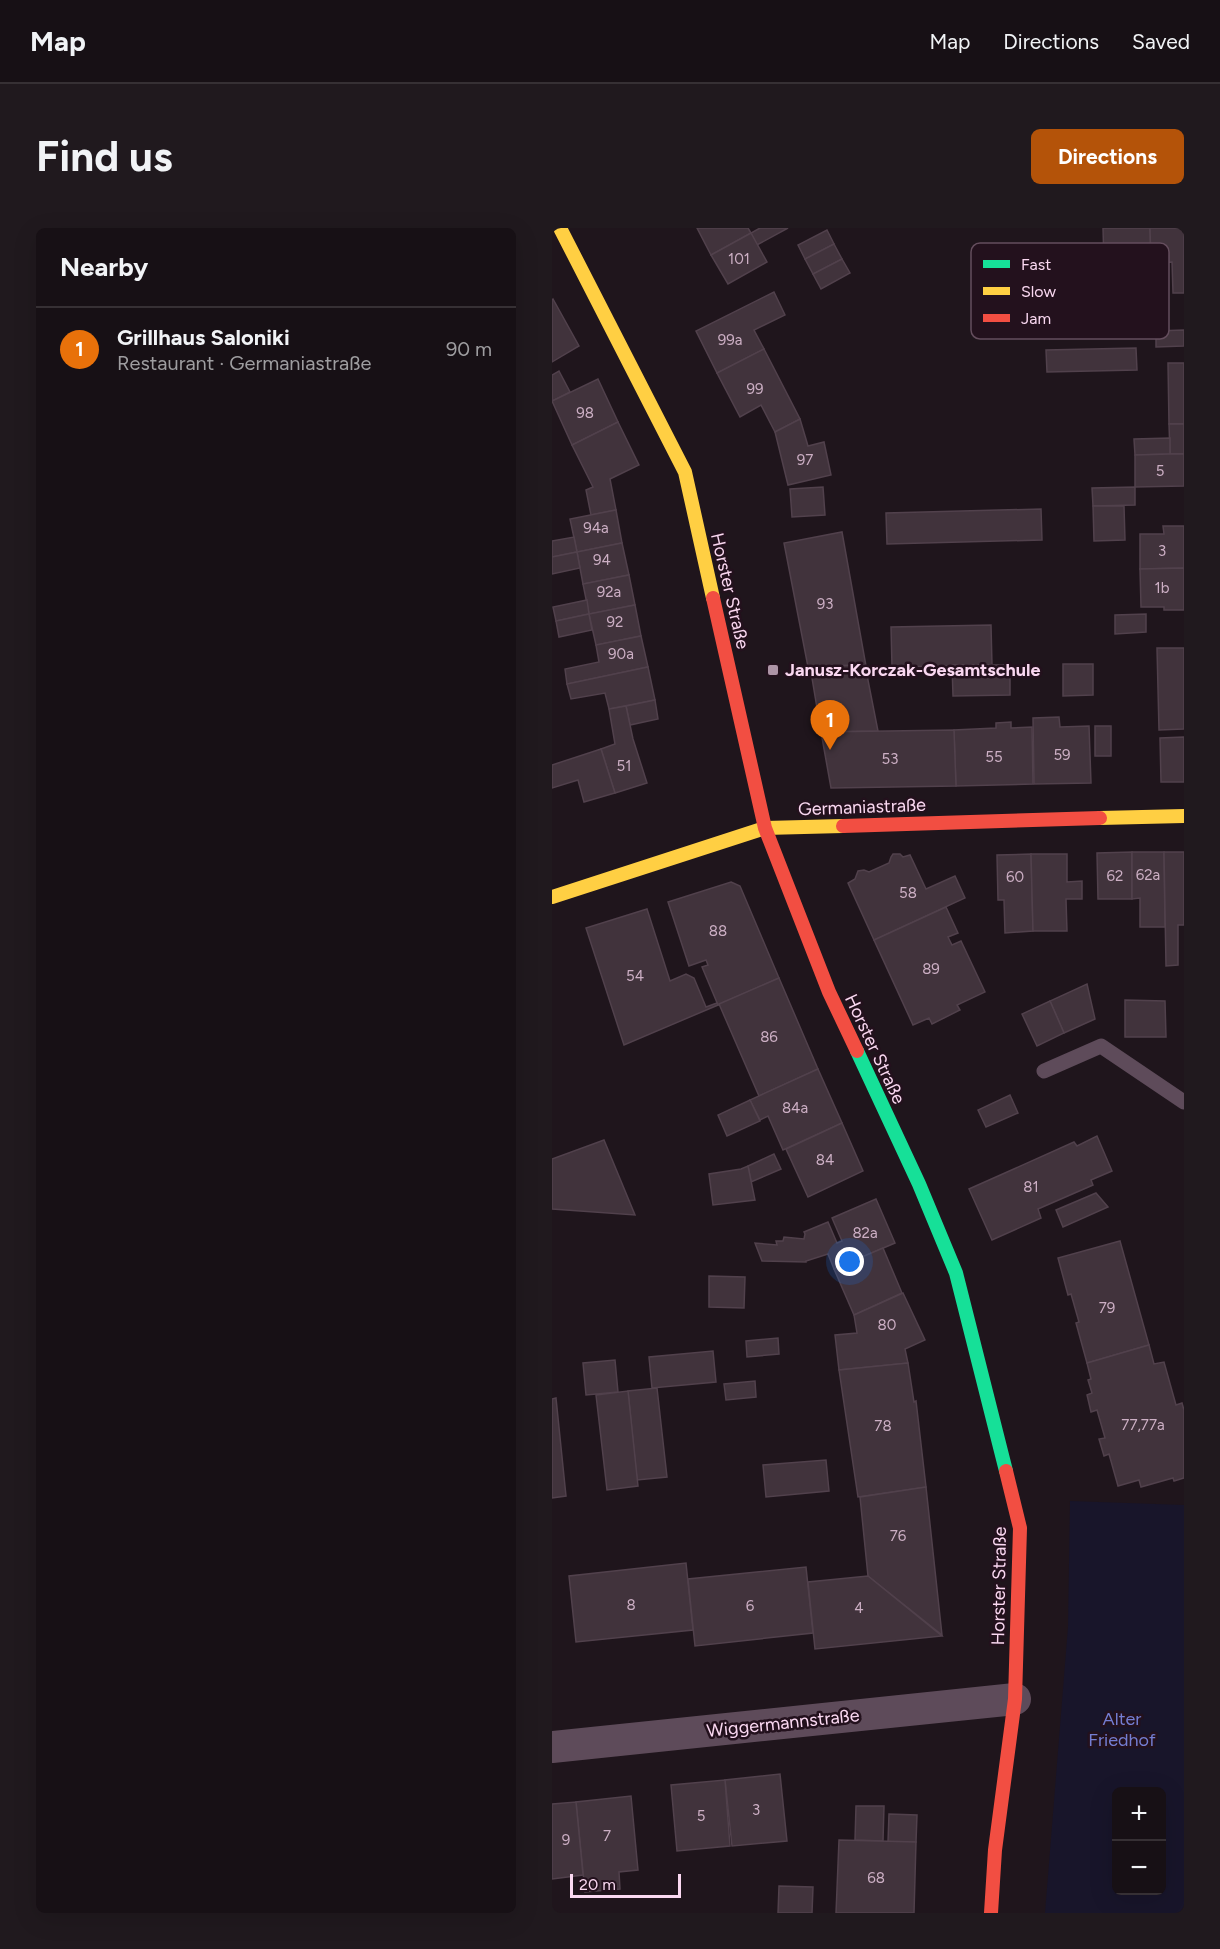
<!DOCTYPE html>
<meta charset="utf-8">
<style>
:root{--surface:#171015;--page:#20191e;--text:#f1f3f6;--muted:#9e9da0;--line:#363034;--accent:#b45309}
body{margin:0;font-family:Figtree,sans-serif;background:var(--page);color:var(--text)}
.controls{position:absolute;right:18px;bottom:18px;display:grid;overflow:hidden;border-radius:9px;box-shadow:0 6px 24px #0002}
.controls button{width:54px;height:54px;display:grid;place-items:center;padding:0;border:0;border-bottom:2px solid var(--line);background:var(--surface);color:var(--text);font:30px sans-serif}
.scale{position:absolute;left:18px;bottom:15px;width:111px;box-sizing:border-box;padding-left:6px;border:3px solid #fad8f1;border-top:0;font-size:16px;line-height:21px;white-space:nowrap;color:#fad8f1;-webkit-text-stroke:4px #23111d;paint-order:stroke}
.you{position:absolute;left:298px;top:1034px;width:21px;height:21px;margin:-15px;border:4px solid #fff;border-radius:50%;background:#1a73e8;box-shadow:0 0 0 9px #1a73e833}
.badge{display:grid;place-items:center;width:39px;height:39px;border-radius:50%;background:var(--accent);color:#fff;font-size:20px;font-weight:700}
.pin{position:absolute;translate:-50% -50px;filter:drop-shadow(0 2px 3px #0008)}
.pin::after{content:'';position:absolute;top:32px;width:21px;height:18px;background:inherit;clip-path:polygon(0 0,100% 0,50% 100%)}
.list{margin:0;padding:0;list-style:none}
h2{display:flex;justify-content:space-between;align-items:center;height:78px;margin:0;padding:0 24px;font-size:26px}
h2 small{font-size:20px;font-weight:400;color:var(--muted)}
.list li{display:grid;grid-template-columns:39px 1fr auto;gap:18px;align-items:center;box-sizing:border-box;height:84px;padding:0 24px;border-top:2px solid var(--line)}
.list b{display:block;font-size:22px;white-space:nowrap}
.list p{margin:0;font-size:20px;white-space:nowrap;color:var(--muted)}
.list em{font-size:20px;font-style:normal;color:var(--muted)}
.map{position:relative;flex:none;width:632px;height:1685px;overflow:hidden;border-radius:9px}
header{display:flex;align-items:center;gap:36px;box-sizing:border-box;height:84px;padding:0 30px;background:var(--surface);border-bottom:2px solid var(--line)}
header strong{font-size:28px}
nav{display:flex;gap:33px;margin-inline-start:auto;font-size:21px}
.intro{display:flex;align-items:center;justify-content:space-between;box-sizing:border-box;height:144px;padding:0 36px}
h1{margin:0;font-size:42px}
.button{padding:15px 27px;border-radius:9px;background:var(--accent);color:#fff;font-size:21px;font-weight:700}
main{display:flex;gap:36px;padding:0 36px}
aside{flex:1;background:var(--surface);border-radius:9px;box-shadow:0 6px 24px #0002}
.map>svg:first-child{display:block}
.green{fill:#18152a;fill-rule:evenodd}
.building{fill:#41333c;stroke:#51414c;stroke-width:1.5}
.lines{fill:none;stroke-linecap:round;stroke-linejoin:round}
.lane{stroke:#5e4b5a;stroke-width:15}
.street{stroke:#5e4b5a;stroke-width:32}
.fast{stroke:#16e098;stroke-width:14}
.slow{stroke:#ffcf43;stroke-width:14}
.jam{stroke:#f24e42;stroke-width:14}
.poi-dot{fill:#ad94a6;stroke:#23111d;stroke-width:2}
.labels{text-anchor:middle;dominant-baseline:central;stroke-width:5;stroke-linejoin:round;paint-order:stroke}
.number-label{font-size:15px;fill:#ccafc4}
.street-label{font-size:18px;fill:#fad8f1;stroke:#23111d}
.poi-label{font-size:18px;font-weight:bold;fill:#fad8f1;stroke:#23111d;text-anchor:start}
.park-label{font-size:18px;fill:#747ed3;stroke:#23111d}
.key{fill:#23111d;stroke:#644d5d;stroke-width:1.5}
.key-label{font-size:16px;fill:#fad8f1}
</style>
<header>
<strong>Map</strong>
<nav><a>Map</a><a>Directions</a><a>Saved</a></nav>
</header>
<div class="intro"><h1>Find us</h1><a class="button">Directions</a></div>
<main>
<aside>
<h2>Nearby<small></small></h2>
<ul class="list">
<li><span class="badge" style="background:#e8710a">1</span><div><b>Grillhaus Saloniki</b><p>Restaurant · Germaniastraße</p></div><em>90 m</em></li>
</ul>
</aside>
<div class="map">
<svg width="632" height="1685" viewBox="0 0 632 1685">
<rect width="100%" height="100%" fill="#1f151c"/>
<path class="green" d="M518,1273l114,4v408h-139l23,-286zM564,1564h46v98h-46z"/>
<g class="building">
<polygon points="145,0 196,0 199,5 159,27"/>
<polygon points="208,0 236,0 205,17 199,5"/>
<polygon points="551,0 598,0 599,35 552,36"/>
<polygon points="598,0 632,0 632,65 621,65 620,34 599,35"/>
<polygon points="275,2 282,16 253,31 246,17"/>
<polygon points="199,5 215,34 176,56 159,27"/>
<polygon points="282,16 290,31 261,46 253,31"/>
<polygon points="290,31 298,45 269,61 261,46"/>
<polygon points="222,64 233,87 202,102 212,121 165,145 144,103"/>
<polygon points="1,71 27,118 0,134 0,72"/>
<polygon points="632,102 632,118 604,119 604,103"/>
<polygon points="584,120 585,142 495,144 494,122"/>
<polygon points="212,121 248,191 223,204 209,177 188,189 165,145"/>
<polygon points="616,135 632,135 632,196 617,196"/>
<polygon points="7,143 18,164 0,173 0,147"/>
<polygon points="46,151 66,194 20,217 0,173"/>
<polygon points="248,191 256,218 272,214 279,247 236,257 223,204"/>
<polygon points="66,194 87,237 58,251 64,282 39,287 34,262 41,259 20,217"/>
<polygon points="617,196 632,196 632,226 618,226"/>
<polygon points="618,210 618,226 583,227 582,211"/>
<polygon points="618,226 632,226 632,258 583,259 583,227"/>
<polygon points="271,259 273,287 240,289 238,261"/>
<polygon points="583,259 583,277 541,278 540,260"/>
<polygon points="541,278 572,278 573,312 542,313"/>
<polygon points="489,281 490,312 335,316 334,285"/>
<polygon points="64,282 70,315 25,324 18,291"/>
<polygon points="611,298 632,298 632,340 588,341 588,306 612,306"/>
<polygon points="290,304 314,438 256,439 232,315"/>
<polygon points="22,309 25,324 0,329 0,313"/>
<polygon points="70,315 77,347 31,356 25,324"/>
<polygon points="25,324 28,340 0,346 0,329"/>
<polygon points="632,340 632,382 612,382 612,379 589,379 588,341"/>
<polygon points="77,347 83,377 37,386 31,356"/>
<polygon points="35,372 37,386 4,393 1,379"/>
<polygon points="83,377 89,408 44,417 37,386"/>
<polygon points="37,386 40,402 7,409 4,393"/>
<polygon points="594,386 594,404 563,406 563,387"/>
<polygon points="439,397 440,437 340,439 339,399"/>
<polygon points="89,408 96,439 15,456 13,441 47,434 44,417"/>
<polygon points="605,420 632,420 632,501 607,502"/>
<polygon points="511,436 541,436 541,467 511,468"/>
<polygon points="313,437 326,503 269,504 258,438"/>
<polygon points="400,437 458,437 458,467 401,468"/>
<polygon points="96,439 103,472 57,481 53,465 19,471 15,456"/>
<polygon points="103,472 106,491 78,497 74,478"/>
<polygon points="74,478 81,511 95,555 63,565 49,521 63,516 57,481"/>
<polygon points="507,489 508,499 537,498 539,555 482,556 481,490"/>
<polygon points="459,494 459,500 480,499 481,556 404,558 402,502 444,500 444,495"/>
<rect x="543" y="498" width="16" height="30"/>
<polygon points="402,502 404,558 279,560 269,504"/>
<polygon points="632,509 632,554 609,554 608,510"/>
<polygon points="49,521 63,565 32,574 26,552 0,560 0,537"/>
<polygon points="580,624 580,671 546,671 545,625"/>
<polygon points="580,624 612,624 613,699 588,699 588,670 580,671"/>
<polygon points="612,624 632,624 632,697 626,697 626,737 614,738"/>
<polygon points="341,626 348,626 351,629 358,627 374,661 403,648 413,670 322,712 296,655 303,651 306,643 312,642 317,644 337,635 339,629"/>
<polygon points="479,626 481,703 453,705 452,672 446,672 445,627"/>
<polygon points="479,626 515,626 515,654 530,653 530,671 514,671 515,703 481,703"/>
<polygon points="179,654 188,658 227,750 166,777 150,739 156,737 154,732 137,738 116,674"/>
<polygon points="394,679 406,705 396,709 400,717 409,713 433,764 405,777 408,782 380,796 377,790 361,797 322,712"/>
<polygon points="95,681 118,753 134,746 142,750 154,779 165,775 166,777 72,817 34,700"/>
<polygon points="227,750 266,841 207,868 167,776"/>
<polygon points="535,756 543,791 512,805 498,773"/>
<polygon points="573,772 613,773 614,809 573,809"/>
<polygon points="498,773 512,805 485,818 470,786"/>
<polygon points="266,841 290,895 231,922 216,888 208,892 198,872"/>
<polygon points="458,867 466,885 434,899 426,882"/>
<polygon points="198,872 208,893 175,908 166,887"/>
<polygon points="290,895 311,943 256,969 234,921"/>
<polygon points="545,908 560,943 539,952 541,957 486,981 489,990 440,1012 417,961 522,914 525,918"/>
<polygon points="52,912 83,987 0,981 0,931"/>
<polygon points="222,926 229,941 199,954 196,938"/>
<polygon points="196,938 203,972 161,977 157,946 189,941"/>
<polygon points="544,965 556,979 511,999 504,982"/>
<polygon points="324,971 343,1015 282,1041 276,1026 254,1033 254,1034 210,1033 203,1015 225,1017 224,1013 231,1013 232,1009 252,1011 253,1006 252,1004 276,994 285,1015 290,1013 280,990"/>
<polygon points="568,1013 597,1117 535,1135 524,1095 527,1094 519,1066 516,1067 506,1030"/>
<polygon points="331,1020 350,1065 302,1087 282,1041"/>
<polygon points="157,1048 193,1049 192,1080 157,1079"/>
<polygon points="351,1065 373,1112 353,1121 356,1135 287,1142 283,1107 305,1105 302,1087"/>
<polygon points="226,1110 227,1126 195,1129 194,1113"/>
<polygon points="597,1117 602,1136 612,1134 624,1177 630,1175 632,1182 632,1250 622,1253 621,1250 589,1259 587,1252 566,1258 557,1226 552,1228 547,1211 553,1210 545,1182 539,1184 535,1167 540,1165 536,1152 539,1151 535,1135"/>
<polygon points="161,1123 164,1154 100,1160 97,1129"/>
<polygon points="63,1132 66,1164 34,1167 31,1135"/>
<polygon points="356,1135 362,1174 364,1173 374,1259 306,1269 287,1142"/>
<polygon points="203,1153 204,1169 174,1172 172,1156"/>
<polygon points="105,1160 115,1249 85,1252 76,1163"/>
<polygon points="76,1163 86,1258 55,1262 44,1167"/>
<polygon points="4,1170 14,1268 0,1270 0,1171"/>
<polygon points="274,1232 277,1263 214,1269 211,1237"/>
<polygon points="374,1259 390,1407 316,1348 308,1269"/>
<polygon points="134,1335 141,1402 24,1414 17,1348"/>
<polygon points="254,1339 261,1405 143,1418 136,1351"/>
<polygon points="316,1348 390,1408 263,1421 256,1354"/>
<polygon points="228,1546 235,1613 180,1618 173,1552"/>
<polygon points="173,1552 178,1618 125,1623 119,1557"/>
<polygon points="79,1568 86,1642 67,1644 68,1661 33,1664 24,1574"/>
<polygon points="24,1574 31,1647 0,1651 0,1576"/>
<polygon points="304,1578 332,1578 331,1613 303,1612"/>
<polygon points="337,1586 365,1587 364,1614 336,1614"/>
<polygon points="287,1612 364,1614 362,1685 284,1685"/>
<polygon points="227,1658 261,1659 260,1685 226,1685"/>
</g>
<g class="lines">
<polyline class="lane" points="492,843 549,818 632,874"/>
<polyline class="street" points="0,1519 463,1471"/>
<polyline class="fast" points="305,823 367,956 404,1045 454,1243"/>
<g class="slow">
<polyline points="8,0 133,244 161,370"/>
<polyline points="548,590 632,588"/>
<polyline points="0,669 213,600 291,598"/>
</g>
<g class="jam">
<polyline points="161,370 213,600 277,764 305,823"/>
<polyline points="291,598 548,590"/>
<polyline points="439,1685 443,1622 463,1471 468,1300 454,1243"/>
</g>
</g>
<rect class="poi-dot" x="215" y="436" width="12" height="12" rx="3"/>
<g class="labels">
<g class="number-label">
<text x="187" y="31">101</text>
<text x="178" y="112">99a</text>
<text x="203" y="161">99</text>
<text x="33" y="185">98</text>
<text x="253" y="232">97</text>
<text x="608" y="243">5</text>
<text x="44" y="300">94a</text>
<text x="610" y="323">3</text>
<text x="50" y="332">94</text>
<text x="610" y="360">1b</text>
<text x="57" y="364">92a</text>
<text x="273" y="376">93</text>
<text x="63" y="394">92</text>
<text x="69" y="426">90a</text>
<text x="510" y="527">59</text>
<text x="442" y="529">55</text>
<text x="338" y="531">53</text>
<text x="72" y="538">51</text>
<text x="596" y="647">62a</text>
<text x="563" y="648">62</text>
<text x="463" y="649">60</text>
<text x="356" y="665">58</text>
<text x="166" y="703">88</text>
<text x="379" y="741">89</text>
<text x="83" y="748">54</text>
<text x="217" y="809">86</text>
<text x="243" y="880">84a</text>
<text x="273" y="932">84</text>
<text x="479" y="959">81</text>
<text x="313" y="1005">82a</text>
<text x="555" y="1080">79</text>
<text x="335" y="1097">80</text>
<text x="591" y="1197">77,77a</text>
<text x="331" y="1198">78</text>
<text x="346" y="1308">76</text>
<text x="79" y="1377">8</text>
<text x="198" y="1378">6</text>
<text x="307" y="1380">4</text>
<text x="204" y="1582">3</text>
<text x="149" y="1588">5</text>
<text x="55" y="1608">7</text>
<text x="14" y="1612">9</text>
<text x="324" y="1650">68</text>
</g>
<g class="street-label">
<text transform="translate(178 363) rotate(77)">Horster Straße</text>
<text transform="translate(310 579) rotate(-2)">Germaniastraße</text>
<text transform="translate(323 821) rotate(65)">Horster Straße</text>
<text transform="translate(447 1358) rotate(-89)">Horster Straße</text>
<text transform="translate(231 1495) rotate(-6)">Wiggermannstraße</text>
</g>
<g class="poi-label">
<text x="233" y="442">Janusz-Korczak-Gesamtschule</text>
</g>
<g class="park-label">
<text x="570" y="1491">Alter<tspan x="570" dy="21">Friedhof</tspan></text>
</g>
</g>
<rect x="419" y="15" width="198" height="96" rx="9" class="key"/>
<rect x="431" y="32" width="27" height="8" fill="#16e098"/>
<rect x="431" y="59" width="27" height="8" fill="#ffcf43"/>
<rect x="431" y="86" width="27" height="8" fill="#f24e42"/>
<g class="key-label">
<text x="469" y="42">Fast</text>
<text x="469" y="69">Slow</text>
<text x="469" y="96">Jam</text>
</g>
</svg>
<div class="controls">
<button>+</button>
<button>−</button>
</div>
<div class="scale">20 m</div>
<div class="you"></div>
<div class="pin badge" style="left:278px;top:522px;background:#e8710a">1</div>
</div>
</main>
